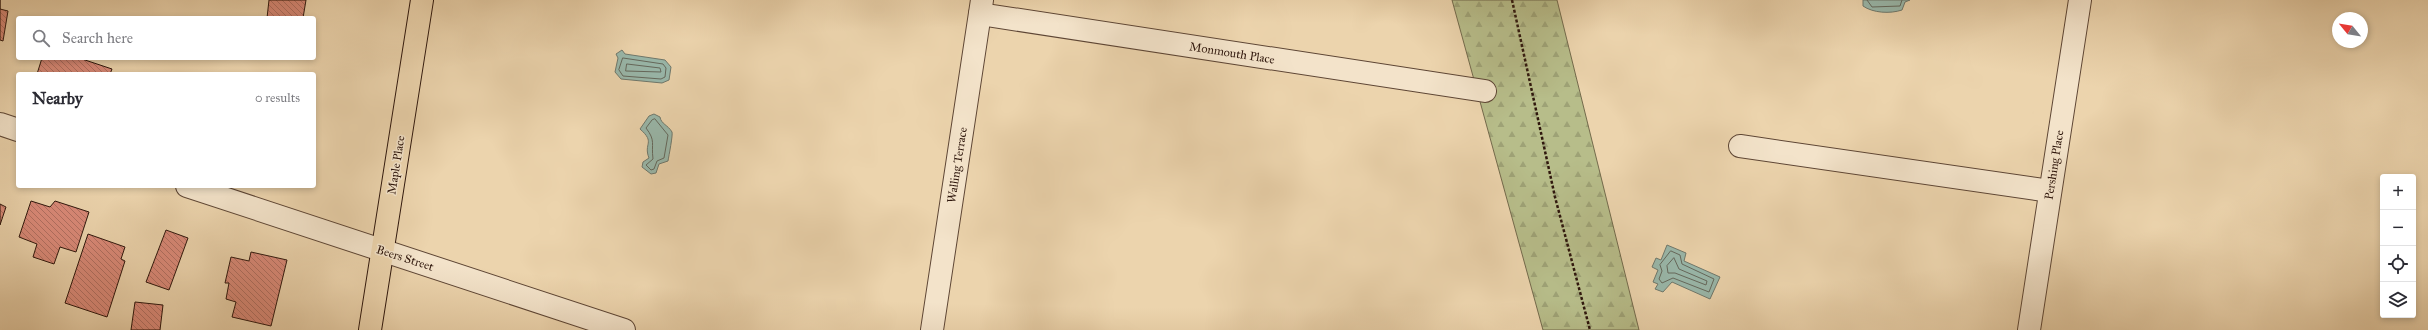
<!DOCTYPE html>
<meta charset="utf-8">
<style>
:root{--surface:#fff;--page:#f2f2f3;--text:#2b2b33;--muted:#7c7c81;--line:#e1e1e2}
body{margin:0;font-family:"IM FELL Great Primer",serif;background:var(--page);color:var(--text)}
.controls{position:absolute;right:12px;bottom:12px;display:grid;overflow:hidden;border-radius:4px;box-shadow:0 2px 6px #0003}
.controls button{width:36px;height:36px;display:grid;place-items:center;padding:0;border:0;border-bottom:1px solid var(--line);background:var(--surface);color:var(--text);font:20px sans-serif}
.compass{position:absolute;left:2332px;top:12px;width:36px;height:36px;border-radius:50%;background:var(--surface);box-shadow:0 2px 6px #0003;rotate:300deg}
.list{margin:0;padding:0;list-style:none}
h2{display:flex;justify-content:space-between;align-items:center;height:52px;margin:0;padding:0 16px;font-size:17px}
h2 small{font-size:13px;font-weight:400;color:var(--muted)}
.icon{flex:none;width:22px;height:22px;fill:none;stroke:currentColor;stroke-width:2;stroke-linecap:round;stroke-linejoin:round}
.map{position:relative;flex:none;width:2428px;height:330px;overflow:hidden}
.search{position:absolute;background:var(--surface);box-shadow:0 2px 6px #0003;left:16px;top:16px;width:300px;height:44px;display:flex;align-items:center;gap:10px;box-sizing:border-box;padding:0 14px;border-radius:4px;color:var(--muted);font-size:15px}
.panel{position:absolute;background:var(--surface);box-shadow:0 2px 6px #0003;left:16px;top:72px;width:300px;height:116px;border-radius:4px}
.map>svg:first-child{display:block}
.forest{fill:url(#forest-firs);stroke:#736a4c}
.water{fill:#99b8ab;stroke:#6f786c}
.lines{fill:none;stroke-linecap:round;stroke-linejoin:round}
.shore{stroke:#64685c;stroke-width:1}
.building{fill:url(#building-back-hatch);stroke:#2f170d}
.minor-casing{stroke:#5e4635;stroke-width:24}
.major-casing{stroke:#2f170d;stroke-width:24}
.path{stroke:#2f170d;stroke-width:2.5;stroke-dasharray:3 2;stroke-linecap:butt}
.minor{stroke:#f3e3ca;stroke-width:22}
.major{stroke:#ecd4ad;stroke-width:22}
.labels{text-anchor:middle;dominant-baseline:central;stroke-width:3;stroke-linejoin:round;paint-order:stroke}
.street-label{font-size:12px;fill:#2f170d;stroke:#f3e3ca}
</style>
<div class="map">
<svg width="2428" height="330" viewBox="0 0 2428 330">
<defs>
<pattern id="forest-firs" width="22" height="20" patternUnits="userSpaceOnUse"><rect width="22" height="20" fill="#b7bd8a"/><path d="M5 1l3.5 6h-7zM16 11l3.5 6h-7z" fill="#9ea276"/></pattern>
<pattern id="building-back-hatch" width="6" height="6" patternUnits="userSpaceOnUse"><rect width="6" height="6" fill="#da8a79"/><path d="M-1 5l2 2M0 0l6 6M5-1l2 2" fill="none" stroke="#b17062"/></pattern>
</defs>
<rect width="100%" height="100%" fill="#ecd4ad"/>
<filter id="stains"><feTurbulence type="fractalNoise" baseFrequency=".005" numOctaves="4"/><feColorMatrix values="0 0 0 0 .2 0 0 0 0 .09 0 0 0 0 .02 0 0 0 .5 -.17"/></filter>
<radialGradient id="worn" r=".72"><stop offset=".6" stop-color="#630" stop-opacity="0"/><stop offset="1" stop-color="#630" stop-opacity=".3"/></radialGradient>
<polygon class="forest" points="1452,0 1557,0 1639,330 1543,330"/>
<g class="water">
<path d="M1863,0h47l-5,2 -3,8c-12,4 -29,3 -39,-4z"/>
<polygon points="622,50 625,54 665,60 671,67 669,80 662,83 621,79 615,72 618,58 616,54"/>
<path d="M654,114l6,3c1,7 8,8 12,15 1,3 -3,23 -4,29l-9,3 -3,9 -5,1 -9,-7 1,-5 6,-4c-6,-15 7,-15 -9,-29l9,-13z"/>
<polygon points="1667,245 1686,253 1684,261 1720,277 1710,299 1672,282 1663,292 1655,289 1658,284 1653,282 1658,270 1652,267 1656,258 1661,260"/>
</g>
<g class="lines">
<g class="shore">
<polyline points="1867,0 1872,7 1900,6 1902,0"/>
<polygon points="623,58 663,64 666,68 665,77 661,79 623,76 619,70"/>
<polygon points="627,64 660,68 661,72 626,71"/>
<path d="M655,119l13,16 -4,23 -7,3 -3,8 -3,1 -5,-5 7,-6c-2,-16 3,-18 -7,-31l6,-8z"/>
<polygon points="1671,251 1680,255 1682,264 1714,279 1709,292 1673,278 1662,283 1659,279 1662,271 1660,265"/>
<polygon points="1674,258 1679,269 1707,281 1706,285 1675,273 1668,273 1667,266"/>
</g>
</g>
<g class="building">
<polygon points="0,0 0,9 8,11 3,41 0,40"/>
<polygon points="269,0 306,0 303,18 267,18"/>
<polygon points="42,58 79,58 112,69 110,74 37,74"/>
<polygon points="31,201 50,207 55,201 89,212 76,252 60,247 54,264 33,257 37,244 19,237"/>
<polygon points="0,204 6,207 0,225"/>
<polygon points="166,230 188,238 169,290 146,282"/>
<polygon points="88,234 125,247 121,259 125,261 107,317 65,303"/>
<polygon points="251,252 287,260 271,326 232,317 236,302 226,299 229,283 225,283 231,257 249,261"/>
<polygon points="135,302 163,305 160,330 131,330"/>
</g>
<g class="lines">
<defs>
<g id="minor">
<polyline points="980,14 1485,91"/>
<polyline points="0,124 18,130"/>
<polyline points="1740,146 2050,191"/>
<polyline points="187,186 624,330"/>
<polyline points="932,330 982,0"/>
<polyline points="2029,330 2080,0"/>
</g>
<polyline id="major" points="370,330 422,0"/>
</defs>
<use href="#minor" class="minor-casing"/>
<use href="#major" class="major-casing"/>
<polyline class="path" points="1512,0 1555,197 1590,330"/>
<use href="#minor" class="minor"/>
<use href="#major" class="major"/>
</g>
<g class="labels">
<g class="street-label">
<text transform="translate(1232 53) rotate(9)">Monmouth Place</text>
<text transform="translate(396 165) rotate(-81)">Maple Place</text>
<text transform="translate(957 165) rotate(-81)">Walling Terrace</text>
<text transform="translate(2054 165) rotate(-81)">Pershing Place</text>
<text transform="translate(405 258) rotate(18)">Beers Street</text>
</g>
</g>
<rect width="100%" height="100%" filter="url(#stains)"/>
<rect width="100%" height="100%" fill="url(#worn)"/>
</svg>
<div class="controls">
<button>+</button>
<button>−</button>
<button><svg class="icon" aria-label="locate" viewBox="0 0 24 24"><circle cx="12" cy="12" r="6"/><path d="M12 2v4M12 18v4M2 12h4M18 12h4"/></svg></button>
<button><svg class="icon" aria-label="layers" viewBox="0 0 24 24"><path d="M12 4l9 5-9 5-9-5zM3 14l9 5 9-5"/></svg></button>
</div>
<svg class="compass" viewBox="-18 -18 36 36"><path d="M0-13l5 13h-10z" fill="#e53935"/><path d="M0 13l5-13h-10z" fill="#7c7c81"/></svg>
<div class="search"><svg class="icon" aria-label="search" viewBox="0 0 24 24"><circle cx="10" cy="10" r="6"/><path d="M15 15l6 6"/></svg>Search here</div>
<section class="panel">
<h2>Nearby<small>0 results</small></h2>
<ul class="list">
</ul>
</section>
</div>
